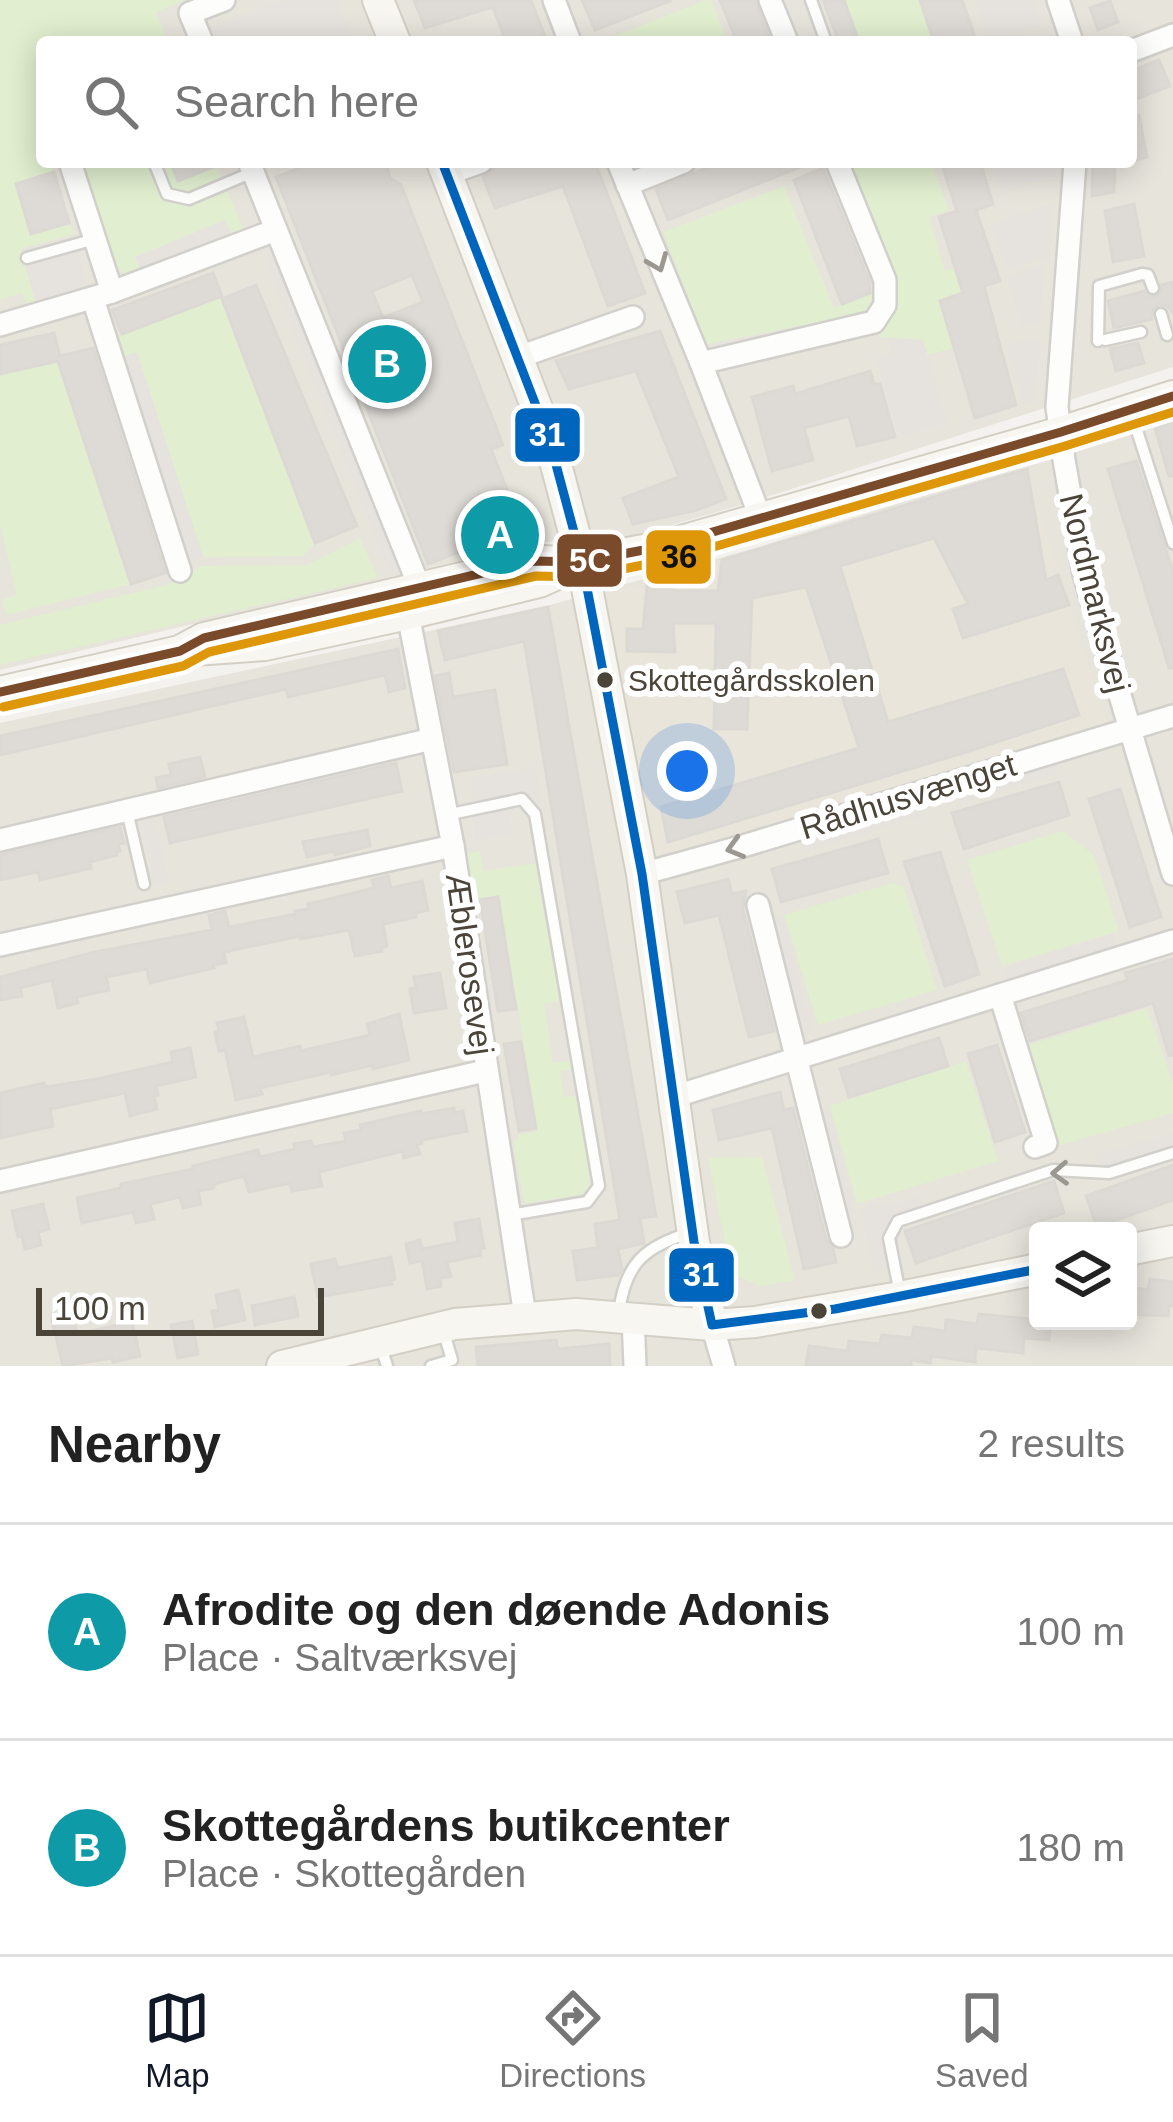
<!DOCTYPE html>
<meta charset="utf-8">
<style>
:root{--surface:#fff;--page:#f6f6f6;--text:#222;--muted:#767676;--line:#e0e0e0;--accent:#111827}
body{margin:0;font-family:Arial,sans-serif;background:var(--page);color:var(--text)}
.controls{position:absolute;right:36px;bottom:36px;display:grid;overflow:hidden;border-radius:12px;box-shadow:0 6px 30px #0003}
.controls button{width:108px;height:108px;display:grid;place-items:center;padding:0;border:0;border-bottom:3px solid var(--line);background:var(--surface);color:var(--text);font:60px sans-serif}
.scale{position:absolute;left:36px;bottom:30px;width:288px;box-sizing:border-box;padding-left:12px;border:6px solid #4b4439;border-top:0;font-size:33px;line-height:42px;white-space:nowrap;color:#4b4439;-webkit-text-stroke:9px #fff;paint-order:stroke}
.you{position:absolute;left:687px;top:771px;width:42px;height:42px;margin:-30px;border:9px solid #fff;border-radius:50%;background:#1a73e8;box-shadow:0 0 0 18px #1a73e833}
.badge{display:grid;place-items:center;width:78px;height:78px;border-radius:50%;background:var(--accent);color:#fff;font-size:39px;font-weight:700}
.pin{position:absolute;translate:-50% -50%;border:6px solid #fff;box-shadow:0 3px 12px #0006}
.list{margin:0;padding:0;list-style:none}
h2{display:flex;justify-content:space-between;align-items:center;height:156px;margin:0;padding:0 48px;font-size:51px}
h2 small{font-size:39px;font-weight:400;color:var(--muted)}
.list li{display:grid;grid-template-columns:78px 1fr auto;gap:36px;align-items:center;box-sizing:border-box;height:216px;padding:0 48px;border-top:3px solid var(--line)}
.list b{display:block;font-size:45px;white-space:nowrap}
.list p{margin:0;font-size:39px;white-space:nowrap;color:var(--muted)}
.list em{font-size:39px;font-style:normal;color:var(--muted)}
.icon{flex:none;width:66px;height:66px;fill:none;stroke:currentColor;stroke-width:2;stroke-linecap:round;stroke-linejoin:round}
.map{position:relative;flex:none;width:1173px;height:1366px;overflow:hidden}
.search{position:absolute;background:var(--surface);box-shadow:0 6px 30px #0003;left:36px;right:36px;top:36px;height:132px;display:flex;align-items:center;gap:30px;box-sizing:border-box;padding:0 42px;border-radius:12px;color:var(--muted);font-size:45px}
.sheet{height:588px;background:var(--surface)}
nav{display:flex;justify-content:space-around;align-items:center;box-sizing:border-box;height:168px;border-top:3px solid var(--line);background:var(--surface);font-size:33px;color:var(--muted)}
nav a{display:grid;justify-items:center;gap:6px}
nav .on{color:var(--accent)}
.map>svg:first-child{display:block}
.residential{fill:#e7e4dc;fill-rule:evenodd}
.education{fill:#eae5da}
.green{fill:#e1eecf}
.parking{fill:#e6e3df}
.building{fill:#dedbd6;stroke:#dcd9d4;stroke-width:3;fill-rule:evenodd}
.lines{fill:none;stroke-linecap:round;stroke-linejoin:round}
.lane-casing{stroke:#d2d0cb;stroke-width:15}
.street-casing{stroke:#d2d0cb;stroke-width:26}
.secondary-casing{stroke:#d3cfc5;stroke-width:34}
.lane{stroke:#fdfdfc;stroke-width:10}
.street{stroke:#fdfdfc;stroke-width:21}
.secondary{stroke:#f7f6f1;stroke-width:30}
.bus-1-casing{stroke:#fff;stroke-width:18}
.bus-2-casing{stroke:#fff;stroke-width:18}
.bus-3-casing{stroke:#fff;stroke-width:18}
.bus-1{stroke:#7a4b2a;stroke-width:9}
.bus-2{stroke:#0065bd;stroke-width:9}
.bus-3{stroke:#dd9709;stroke-width:9}
.oneway{stroke:#9b9791}
.bus-dot{fill:#4b4439;stroke:#fff;stroke-width:4.5}
.labels{text-anchor:middle;dominant-baseline:central;stroke-width:12;stroke-linejoin:round;paint-order:stroke}
.bus-label{font-size:30px;fill:#4b4439;stroke:#fff;text-anchor:start}
.street-label{font-size:33px;fill:#4b4439;stroke:#fff}
.line-badge{stroke:#fff;stroke-width:4.5}
.badge-label{font-size:33px;text-anchor:middle;font-weight:bold;fill:#fff}
.pale-badge-label{font-size:33px;text-anchor:middle;font-weight:bold;fill:#111}
</style>
<div class="map">
<svg width="1173" height="1366" viewBox="0 0 1173 1366">
<rect width="100%" height="100%" fill="#f4f2ee"/>
<g class="residential">
<path d="M0,0h1173v367l-425,136 -110,32 -105,8 -533,127zM42,42h1089v120h-1089z"/>
<path d="M1173,418v948h-1173v-643l550,-118 205,-57zM1038,1231h90v90h-90z"/>
</g>
<polygon class="education" points="1026,471 1107,723 649,864 607,594"/>
<g class="green">
<polygon points="0,0 186,0 156,12 168,42 42,42 42,162 50,162 54,172 16,184 31,234 69,223 75,234 21,249 37,305 28,307 22,293 0,300"/>
<polygon points="706,0 711,0 728,42 600,42"/>
<polygon points="844,0 920,0 934,42 859,42"/>
<polygon points="77,162 171,162 179,180 217,166 244,229 232,236 225,221 136,257 142,273 126,275 112,264"/>
<path d="M849,162h82l18,48 -20,7 16,54 10,-3 8,25 -23,8 14,47 -27,7 -5,-15 -42,-3c10,-21 17,-36 14,-59z"/>
<polygon points="784,186 834,308 874,293 865,313 707,344 663,232"/>
<polygon points="222,296 315,543 303,556 203,557 137,353 125,356 118,336"/>
<polygon points="58,361 131,584 6,615 2,599 17,595 0,525 0,374"/>
<polygon points="360,538 378,578 0,665 0,625 166,585 202,566 307,565"/>
<polygon points="1063,831 1094,855 1119,931 1002,966 967,860"/>
<polygon points="480,851 483,871 535,863 560,1001 544,1004 553,1063 569,1061 571,1069 560,1071 564,1097 577,1096 590,1179 588,1189 580,1195 528,1203 524,1201 513,1141 518,1140 518,1135 538,1131 499,896 479,898 472,895 464,854"/>
<polygon points="892,883 904,887 937,990 818,1025 784,915"/>
<polygon points="1147,1008 1173,1083 1173,1113 1057,1146 1026,1046"/>
<polygon points="966,1061 998,1161 857,1204 830,1106"/>
<polygon points="762,1157 795,1280 760,1286 731,1273 708,1158"/>
</g>
<g class="parking">
<polygon points="283,0 337,0 354,42 217,42 211,28"/>
<polygon points="975,0 1033,0 1042,25 989,42"/>
<polygon points="990,162 1056,162 1055,175 1001,194"/>
<polygon points="1053,203 1050,256 1007,270 991,224"/>
<polygon points="225,220 238,252 142,273 135,257"/>
<polygon points="285,249 414,561 389,572 265,259"/>
<polygon points="77,251 87,287 35,301 25,265"/>
<polygon points="1045,265 1040,321 1022,326 1007,277"/>
<polygon points="888,338 923,340 947,423 899,437 876,357 891,354"/>
<polygon points="1040,338 1036,400 1023,404 1006,344"/>
<polygon points="137,352 203,557 175,566 109,361"/>
<polygon points="1060,748 1057,774 956,804 962,778"/>
<polygon points="537,767 540,806 509,811 512,834 475,841 472,777"/>
<polygon points="928,788 920,817 803,852 814,822"/>
<polygon points="154,815 169,883 155,886 140,818"/>
<polygon points="782,915 811,1027 800,1039 770,925"/>
<polygon points="1112,934 1120,960 1013,994 1005,968"/>
<polygon points="806,1106 830,1112 859,1231 837,1230"/>
<polygon points="1173,1133 1173,1156 1109,1178 1095,1155"/>
<polygon points="919,1197 933,1213 898,1224 893,1232 896,1262 874,1273 861,1214 866,1206 874,1201 886,1205"/>
</g>
<g class="building">
<polygon points="414,0 531,0 547,42 506,42 493,7 425,28"/>
<polygon points="582,0 669,0 670,1 595,30"/>
<polygon points="720,0 755,0 771,42 737,42"/>
<polygon points="823,0 844,0 859,42 839,42"/>
<polygon points="920,0 962,0 977,42 934,42"/>
<polygon points="1110,1 1118,22 1098,30 1090,8"/>
<polygon points="1159,60 1170,86 1131,101 1131,71"/>
<polygon points="1139,115 1147,157 1131,162 1131,116"/>
<polygon points="171,162 223,162 223,163 178,181"/>
<path d="M315,162h70l5,16 11,7 102,260 -12,4 21,53 -39,15 10,26 -55,21 -152,-387zM412,275l11,27 -40,16 -11,-27z"/>
<polygon points="509,162 595,162 645,293 608,306 563,186 495,208 483,177 495,167"/>
<polygon points="721,162 810,162 810,163 668,220 656,189"/>
<polygon points="941,162 980,162 993,204 976,210 1000,281 984,286 1016,405 975,418 940,301 963,293 939,217 957,211"/>
<polygon points="1093,162 1115,162 1114,192 1092,196"/>
<polygon points="823,168 870,283 870,293 842,304 794,180"/>
<polygon points="54,172 69,223 31,234 16,184"/>
<polygon points="1134,204 1144,256 1113,262 1105,211"/>
<polygon points="213,273 222,296 122,334 112,310"/>
<polygon points="1173,282 1173,313 1167,306 1159,304 1152,311 1152,319 1114,328 1108,301 1144,291 1148,296 1155,297 1161,293 1162,285"/>
<polygon points="256,285 357,526 315,543 222,299"/>
<polygon points="660,331 726,499 697,510 633,524 623,498 679,477 636,371 569,389 556,361"/>
<polygon points="54,333 60,356 93,348 165,573 131,584 58,361 0,374 0,345"/>
<polygon points="1138,343 1144,363 1116,371 1110,349"/>
<polygon points="870,371 874,384 880,384 895,437 857,446 849,416 804,428 813,460 772,471 752,397 793,386 795,394"/>
<polygon points="1173,423 1173,476 1169,476 1155,428"/>
<polygon points="1136,461 1173,571 1173,668 1169,668 1108,469"/>
<polygon points="1027,469 1046,580 1058,575 1069,605 963,638 953,609 968,604 934,538 840,566 888,722 1063,669 1079,715 963,753 668,842 661,807 859,748 806,587 752,598 747,729 714,729 716,623 673,623 675,652 627,651 627,629 643,629 648,573 671,574 674,591 718,591 722,560"/>
<polygon points="548,607 656,1216 640,1218 644,1243 618,1249 622,1269 618,1275 577,1280 573,1251 598,1248 595,1224 620,1220 524,641 445,660 438,631"/>
<polygon points="398,649 405,688 389,692 385,675 288,697 286,689 0,755 0,736"/>
<polygon points="449,673 453,697 495,690 507,764 454,772 435,676"/>
<polygon points="200,757 205,777 158,788 156,778 171,775 169,764"/>
<polygon points="396,763 402,791 170,843 164,817"/>
<polygon points="1059,782 1069,815 964,849 952,813"/>
<polygon points="1120,789 1161,917 1130,927 1089,799"/>
<polygon points="120,827 124,843 118,844 120,851 116,852 117,855 90,862 91,868 40,880 38,872 0,880 0,855"/>
<polygon points="367,830 370,846 335,855 334,851 307,857 303,842"/>
<polygon points="878,839 888,873 781,902 772,869"/>
<polygon points="940,852 979,974 945,986 904,862"/>
<polygon points="388,876 391,888 422,881 428,910 415,913 416,917 383,924 387,946 381,948 382,951 355,956 349,930 300,939 300,936 224,952 226,963 213,965 214,968 150,983 147,969 106,977 109,990 76,997 78,1003 58,1008 52,980 20,988 22,996 0,1000 0,977 95,952 212,930 209,915 225,911 229,927 296,914 295,911 309,909 308,904 374,888 372,880"/>
<polygon points="728,879 732,894 746,891 743,909 774,1031 749,1037 719,915 685,923 677,892"/>
<polygon points="498,897 516,1009 498,1011 480,900"/>
<polygon points="1173,959 1173,1055 1169,1056 1153,1003 1030,1041 1021,1013 1128,980 1125,973"/>
<polygon points="440,973 446,1008 414,1013 410,989 416,988 414,977"/>
<polygon points="399,1014 409,1060 373,1069 372,1065 331,1075 331,1072 260,1088 262,1094 236,1100 225,1050 219,1051 215,1032 219,1031 217,1023 244,1017 253,1057 300,1046 301,1051 370,1035 367,1024"/>
<polygon points="939,1038 948,1066 849,1097 840,1069"/>
<polygon points="521,1042 536,1128 519,1131 504,1044"/>
<polygon points="997,1045 1025,1132 995,1142 968,1054"/>
<polygon points="190,1048 196,1077 156,1086 158,1095 154,1096 157,1109 130,1116 125,1093 50,1109 53,1126 0,1138 0,1093 44,1083 45,1087 97,1079 173,1062 171,1052"/>
<polygon points="780,1092 784,1110 793,1108 826,1240 833,1248 836,1262 804,1269 772,1128 719,1140 713,1110"/>
<polygon points="454,1108 455,1113 463,1111 467,1131 422,1140 422,1143 417,1145 420,1154 404,1158 403,1151 319,1172 322,1186 292,1191 290,1183 249,1192 244,1176 214,1184 214,1188 198,1191 201,1204 183,1208 180,1197 150,1204 154,1219 136,1223 133,1212 82,1223 77,1198 121,1188 121,1184 193,1169 193,1166 258,1150 260,1157 295,1149 294,1144 311,1141 313,1147 346,1141 344,1133 361,1130 360,1125 421,1111 421,1114"/>
<polygon points="1173,1165 1173,1200 1097,1227 1086,1196"/>
<polygon points="1054,1181 1064,1213 916,1263 905,1231"/>
<polygon points="43,1204 49,1229 38,1232 41,1245 25,1249 22,1236 18,1237 12,1211"/>
<polygon points="479,1219 484,1248 480,1248 481,1255 447,1262 451,1276 440,1278 441,1286 427,1289 422,1261 410,1263 406,1244 420,1240 422,1249 458,1242 455,1223"/>
<polygon points="391,1257 395,1279 391,1281 392,1284 318,1297 311,1264 335,1259 338,1268"/>
<polygon points="1150,1279 1173,1282 1173,1306 1169,1306 1168,1316 1128,1314 1128,1287 1148,1290"/>
<polygon points="238,1290 245,1320 215,1327 212,1311 219,1310 216,1295"/>
<polygon points="294,1297 298,1316 255,1325 252,1306"/>
<polygon points="979,1314 1051,1321 1049,1340 1024,1338 1023,1353 976,1348 975,1362 931,1356 930,1363 911,1360 911,1366 806,1366 809,1346 847,1351 849,1341 880,1344 882,1335 912,1338 914,1327 945,1331 946,1320 977,1324"/>
<polygon points="73,1315 77,1334 132,1322 140,1356 113,1362 112,1358 63,1366 52,1320"/>
<polygon points="192,1321 198,1354 178,1358 171,1325"/>
<polygon points="556,1340 558,1349 609,1344 610,1366 478,1366 476,1347"/>
</g>
<g class="lines">
<defs>
<g id="lane">
<polyline points="811,0 826,42"/>
<polyline points="154,162 167,194 189,199 253,172"/>
<polyline points="27,258 95,239"/>
<polyline points="1161,314 1167,335"/>
<polyline points="1105,340 1141,332"/>
<polyline points="1098,341 1099,286 1142,274 1148,275 1153,288"/>
<polyline points="1132,415 1173,543"/>
<polyline points="127,811 144,884"/>
<polyline points="446,815 522,799 535,814 599,1186 587,1202 510,1215"/>
<polyline points="900,1294 889,1238 898,1221 1053,1170 1109,1173 1173,1153"/>
<path d="M619,1313c6,-51 27,-67 73,-81"/>
<polyline points="380,1344 387,1366"/>
<polyline points="431,1366 452,1360 444,1333"/>
</g>
<g id="street">
<polyline points="554,0 570,42"/>
<polyline points="770,0 787,42"/>
<polyline points="1058,0 1072,42"/>
<polyline points="202,42 190,13 224,0"/>
<polyline points="1131,51 1173,35"/>
<polyline points="70,162 112,292"/>
<polyline points="249,162 419,586 420,596"/>
<polyline points="618,162 701,363 761,519"/>
<polyline points="1075,162 1057,407 1064,460 1084,574 1173,874"/>
<polyline points="447,174 481,162"/>
<polyline points="627,185 684,162"/>
<polyline points="93,299 180,571"/>
<polyline points="0,325 112,292 276,230"/>
<polyline points="519,357 633,317"/>
<polyline points="701,363 874,322 885,305 885,280 837,162"/>
<polyline points="408,614 453,846 525,1316"/>
<polyline points="0,840 432,739"/>
<polyline points="642,874 743,846 1173,716"/>
<polyline points="758,905 841,1236"/>
<polyline points="0,945 453,846"/>
<polyline points="1000,995 1046,1143 1035,1147"/>
<polyline points="673,1097 1173,941"/>
<polyline points="0,1181 485,1071"/>
<polyline points="633,1317 635,1366"/>
<polyline points="712,1325 724,1366"/>
</g>
<g id="secondary">
<polyline points="378,0 395,42"/>
<polyline points="442,162 550,442 582,562 642,874 694,1242 712,1325"/>
<polyline points="180,651 204,638 534,561 582,562 664,546 1061,432 1173,396"/>
<polyline points="0,692 180,651 265,645 408,614 539,582 577,565"/>
<polyline points="1128,1250 1173,1241"/>
<polyline points="282,1366 455,1324 576,1314 712,1325 755,1322 900,1297 1038,1269"/>
</g>
</defs>
<use href="#lane" class="lane-casing"/>
<use href="#street" class="street-casing"/>
<use href="#secondary" class="secondary-casing"/>
<use href="#lane" class="lane"/>
<use href="#street" class="street"/>
<use href="#secondary" class="secondary"/>
<defs>
<polyline id="bus-1" points="0,692 180,651 204,638 534,561 582,562 664,546 1061,432 1173,396"/>
<polyline id="bus-2" points="442,162 550,442 582,562 642,874 694,1242 712,1325 835,1309 1038,1269"/>
<polyline id="bus-3" points="3,707 183,666 209,652 536,576 583,577 668,560 1065,446 1173,412"/>
</defs>
<use href="#bus-1" class="bus-1-casing"/>
<use href="#bus-2" class="bus-2-casing"/>
<use href="#bus-3" class="bus-3-casing"/>
<use href="#bus-1" class="bus-1"/>
<use href="#bus-2" class="bus-2"/>
<use href="#bus-3" class="bus-3"/>
</g>
<defs><path id="oneway-chevron" d="M-2-3.5L2.5 0L-2 3.5" fill="none" stroke-width="1.6" stroke-linecap="round" stroke-linejoin="round" transform="scale(3)"/></defs>
<g class="oneway">
<use href="#oneway-chevron" transform="translate(658 263) rotate(68)"/>
<use href="#oneway-chevron" transform="translate(735 848) rotate(164)"/>
<use href="#oneway-chevron" transform="translate(1060 1173) rotate(177)"/>
</g>
<g class="bus-dot">
<circle cx="605" cy="680" r="10"/>
<circle cx="819" cy="1311" r="10"/>
</g>
<g class="labels">
<g class="bus-label">
<text x="628" y="680">Skottegårdsskolen</text>
</g>
<g class="street-label">
<text transform="translate(1095 593) rotate(76)">Nordmarksvej</text>
<text transform="translate(908 796) rotate(-17)">Rådhusvænget</text>
<text transform="translate(470 964) rotate(82)">Æblerosevej</text>
</g>
</g>
<g class="line-badge">
<rect x="513" y="406" width="69" height="58" rx="12" fill="#0065bd"/>
<rect x="644" y="528" width="69" height="58" rx="12" fill="#dd9709"/>
<rect x="555" y="532" width="69" height="57" rx="12" fill="#7a4b2a"/>
<rect x="667" y="1246" width="69" height="58" rx="12" fill="#0065bd"/>
</g>
<g class="badge-label">
<text x="547" y="446">31</text>
<text x="590" y="572">5C</text>
<text x="701" y="1286">31</text>
</g>
<g class="pale-badge-label">
<text x="679" y="568">36</text>
</g>
</svg>
<div class="controls">
<button><svg class="icon" aria-label="layers" viewBox="0 0 24 24"><path d="M12 4l9 5-9 5-9-5zM3 14l9 5 9-5"/></svg></button>
</div>
<div class="scale">100 m</div>
<div class="you"></div>
<div class="pin badge" style="left:500px;top:535px;background:#0f9aa8">A</div>
<div class="pin badge" style="left:387px;top:364px;background:#0f9aa8">B</div>
<div class="search"><svg class="icon" aria-label="search" viewBox="0 0 24 24"><circle cx="10" cy="10" r="6"/><path d="M15 15l6 6"/></svg>Search here</div>
</div>
<section class="sheet">
<h2>Nearby<small>2 results</small></h2>
<ul class="list">
<li><span class="badge" style="background:#0f9aa8">A</span><div><b>Afrodite og den døende Adonis</b><p>Place · Saltværksvej</p></div><em>100 m</em></li>
<li><span class="badge" style="background:#0f9aa8">B</span><div><b>Skottegårdens butikcenter</b><p>Place · Skottegården</p></div><em>180 m</em></li>
</ul>
</section>
<nav>
<a class="on"><svg class="icon" aria-label="map" viewBox="0 0 24 24"><path d="M3 6l6-2 6 2 6-2v14l-6 2-6-2-6 2zM9 4v14M15 6v14"/></svg>Map</a>
<a><svg class="icon" aria-label="directions" viewBox="0 0 24 24"><path d="M12 3l9 9-9 9-9-9zM9 14v-3h6M13 9l2 2-2 2"/></svg>Directions</a>
<a><svg class="icon" aria-label="saved" viewBox="0 0 24 24"><path d="M7 4h10v16l-5-4-5 4z"/></svg>Saved</a>
</nav>
